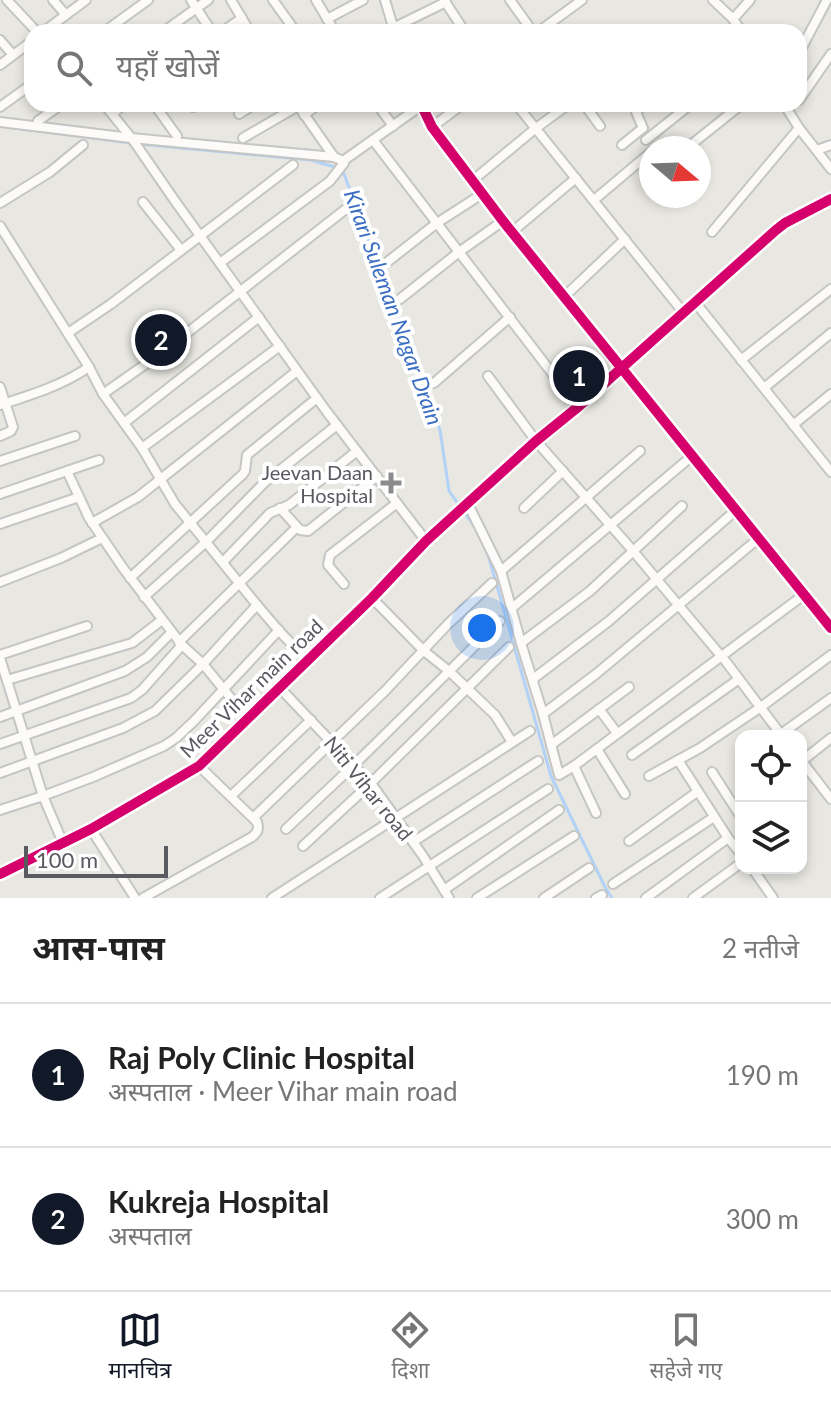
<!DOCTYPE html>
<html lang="hi">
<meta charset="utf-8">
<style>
:root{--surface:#fff;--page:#f6f6f6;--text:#222;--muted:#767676;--line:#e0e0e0;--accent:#111827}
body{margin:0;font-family:Lato,"Noto Sans Devanagari",sans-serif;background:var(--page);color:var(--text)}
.controls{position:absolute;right:24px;bottom:24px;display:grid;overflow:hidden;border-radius:16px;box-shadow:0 4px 12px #0003}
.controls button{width:72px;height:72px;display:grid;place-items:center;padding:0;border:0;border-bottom:2px solid var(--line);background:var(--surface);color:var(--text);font:40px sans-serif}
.compass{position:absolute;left:639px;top:136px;width:72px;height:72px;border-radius:50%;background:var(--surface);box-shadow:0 4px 12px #0003;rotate:109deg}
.scale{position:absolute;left:24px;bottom:20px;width:144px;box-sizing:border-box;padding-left:8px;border:4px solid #585a60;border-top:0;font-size:22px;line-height:28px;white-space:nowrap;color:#585a60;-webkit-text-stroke:6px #fff;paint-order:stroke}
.you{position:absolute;left:482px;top:628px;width:28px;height:28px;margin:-20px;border:6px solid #fff;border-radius:50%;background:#1a73e8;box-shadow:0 0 0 12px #1a73e833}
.badge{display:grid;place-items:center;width:52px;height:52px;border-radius:50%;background:var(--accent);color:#fff;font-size:26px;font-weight:700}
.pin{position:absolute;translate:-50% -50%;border:4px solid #fff;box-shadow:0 2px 8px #0006}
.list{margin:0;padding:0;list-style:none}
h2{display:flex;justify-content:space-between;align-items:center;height:104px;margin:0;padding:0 32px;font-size:34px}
h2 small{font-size:26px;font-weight:400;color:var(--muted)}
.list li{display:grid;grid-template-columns:52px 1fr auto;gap:24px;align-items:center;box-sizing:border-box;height:144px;padding:0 32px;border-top:2px solid var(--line)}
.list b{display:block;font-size:30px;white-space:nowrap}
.list p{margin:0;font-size:26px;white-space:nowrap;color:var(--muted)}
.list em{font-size:26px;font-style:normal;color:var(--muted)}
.icon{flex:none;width:44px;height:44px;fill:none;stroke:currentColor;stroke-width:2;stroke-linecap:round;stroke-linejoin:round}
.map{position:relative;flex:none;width:831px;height:898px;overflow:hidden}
.search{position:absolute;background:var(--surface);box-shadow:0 4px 12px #0003;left:24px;right:24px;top:24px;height:88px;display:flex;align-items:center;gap:20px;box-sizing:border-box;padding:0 28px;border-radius:24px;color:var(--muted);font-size:30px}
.sheet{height:392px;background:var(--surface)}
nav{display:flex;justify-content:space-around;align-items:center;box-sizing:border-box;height:112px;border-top:2px solid var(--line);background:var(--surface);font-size:22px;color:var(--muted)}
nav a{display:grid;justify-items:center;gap:4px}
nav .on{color:var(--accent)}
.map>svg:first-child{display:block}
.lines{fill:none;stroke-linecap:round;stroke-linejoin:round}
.stream{stroke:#b2d1f6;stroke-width:3}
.street-casing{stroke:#c5c5c4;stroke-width:12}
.street{stroke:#fcfbfa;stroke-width:8}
.cycleway-casing{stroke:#fff;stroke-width:15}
.cycleway{stroke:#d6006c;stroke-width:10}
.poi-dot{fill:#8a8b8d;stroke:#fff;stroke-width:3}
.labels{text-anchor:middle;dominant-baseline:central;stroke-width:8;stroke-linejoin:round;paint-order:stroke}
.poi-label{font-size:20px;fill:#585a60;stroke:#fff;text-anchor:end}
.street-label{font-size:20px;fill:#585a60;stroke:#fff}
.water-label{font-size:22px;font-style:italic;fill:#3c6ec3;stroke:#fff}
</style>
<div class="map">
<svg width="831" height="898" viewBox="0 0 831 898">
<rect width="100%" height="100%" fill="#e8e7e1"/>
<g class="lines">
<g class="stream">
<polyline points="0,126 131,143"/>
<polyline points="139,144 311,160 338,168 344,174 440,430 449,491 477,530"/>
<polyline points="487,551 551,776 605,887 612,898"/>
</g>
<defs>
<g id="street">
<polyline points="7,0 37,32"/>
<polyline points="53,0 66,15"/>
<polyline points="191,0 212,32"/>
<polyline points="231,0 250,32"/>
<polyline points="273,0 296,32"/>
<polyline points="316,0 335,32"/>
<polyline points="385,0 394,30"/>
<polyline points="444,0 465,32"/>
<polyline points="510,0 533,32"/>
<polyline points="713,0 733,19 742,32"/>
<polyline points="327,19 363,0"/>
<polyline points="733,19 750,0"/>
<polyline points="393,28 446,2"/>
<polyline points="43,32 86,0"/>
<polyline points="104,32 148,0"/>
<polyline points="163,32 208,0"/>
<polyline points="222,32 242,18"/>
<polyline points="538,32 582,0"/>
<polyline points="0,40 13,55"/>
<polyline points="799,53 827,0"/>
<polyline points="0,65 32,41"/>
<polyline points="799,100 831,54"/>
<polyline points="104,104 133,140 175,201 327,412 426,541"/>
<polyline points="154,104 177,136"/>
<polyline points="190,104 193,107 200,104"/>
<polyline points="297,104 334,157"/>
<polyline points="377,104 393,126"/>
<polyline points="421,104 432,127 503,221 831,628"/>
<polyline points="516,104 683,312"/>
<polyline points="584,104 600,126"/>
<polyline points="784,104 799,128 831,169"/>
<polyline points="0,107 32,84"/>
<polyline points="113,113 125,104"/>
<polyline points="239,114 255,104"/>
<polyline points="304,115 319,104"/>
<polyline points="38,121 62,104"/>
<polyline points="0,122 131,138 334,157 343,161 422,105"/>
<polyline points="432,127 463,104"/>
<polyline points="243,138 298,106"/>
<polyline points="373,140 578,407"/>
<polyline points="646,140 691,104"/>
<polyline points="622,145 643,128 636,112 644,104"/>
<polyline points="687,148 742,104"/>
<polyline points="817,150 831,145"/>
<polyline points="472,181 536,128 569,104"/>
<polyline points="594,200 651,152"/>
<polyline points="143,202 181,250"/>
<polyline points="0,203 50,172 83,145"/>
<polyline points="0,226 89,367 103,394 142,448 175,504 257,605 281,633 307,660"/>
<polyline points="512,232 576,178"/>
<polyline points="712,232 799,128"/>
<polyline points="220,263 330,181 344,163"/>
<polyline points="386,263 437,223 482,194"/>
<polyline points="564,297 625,239"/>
<polyline points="400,299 459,252 503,221"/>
<polyline points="695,302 831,472"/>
<polyline points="68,333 111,304 293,165"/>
<polyline points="741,360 831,289"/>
<polyline points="488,376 536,441 628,545 727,663 782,736"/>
<polyline points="434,383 510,317"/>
<polyline points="0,387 13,427 11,431 0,436"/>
<polyline points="764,388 831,333"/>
<polyline points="103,394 160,354 351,205"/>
<path d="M0,405c31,-10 61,-19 89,-38"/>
<polyline points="124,423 259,317"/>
<polyline points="793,425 831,394"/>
<polyline points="142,448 280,346"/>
<polyline points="0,461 75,436"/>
<polyline points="67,471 89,518 123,568 182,645 203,664 247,718"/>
<polyline points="0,494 99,460"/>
<polyline points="468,504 501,571 521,643 543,714 559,775 574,766 805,594"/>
<polyline points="280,508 300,530 308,531 377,476"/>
<polyline points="524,508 563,471"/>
<polyline points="92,523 138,497 297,371"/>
<polyline points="0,524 79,497"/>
<polyline points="223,562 270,513 289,505 357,451"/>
<polyline points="501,571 640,451"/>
<polyline points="130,578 243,474 245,471 247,455 317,398"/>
<polyline points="0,582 61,558 102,538"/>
<polyline points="344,584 328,565 330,555 397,503"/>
<polyline points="144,597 206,542 265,482 337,425"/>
<polyline points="372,598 424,651 449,671 495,715 512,742"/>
<polyline points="512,608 692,456"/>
<polyline points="179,642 297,527"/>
<polyline points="521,643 590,591 682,506"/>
<polyline points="0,655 87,626"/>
<polyline points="0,658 43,796 63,843"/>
<polyline points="533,679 609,621 735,511"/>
<polyline points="7,680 132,643 162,620"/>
<polyline points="279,687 373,786 423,856 449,898"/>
<polyline points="599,709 617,733"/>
<polyline points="543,714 596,674 759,538"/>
<polyline points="0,717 125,671 147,657 171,633"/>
<polyline points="774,736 781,734 831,698"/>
<polyline points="0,744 131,698 142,690 182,645"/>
<polyline points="551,745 629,687"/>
<polyline points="597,749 625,794"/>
<polyline points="632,755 739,679"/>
<polyline points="678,760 728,838 741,854"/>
<polyline points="801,760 831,799"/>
<polyline points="802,761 831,738"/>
<polyline points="574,766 596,813"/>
<polyline points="712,772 741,817"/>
<polyline points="0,773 123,728 155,711 203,664 257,605"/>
<polyline points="649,776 700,748 761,707 831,655"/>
<polyline points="231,796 311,720"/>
<polyline points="0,810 43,796 93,777 164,746 176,738 194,721 279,630"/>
<polyline points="253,818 385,691 448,624 492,583"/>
<polyline points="91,829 135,898"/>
<polyline points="286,829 353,766 500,621"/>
<polyline points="629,841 697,792"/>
<polyline points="413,842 538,761"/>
<polyline points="303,846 370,784 509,647"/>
<polyline points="752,868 773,898"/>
<polyline points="0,874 91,829 199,766 372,598 426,541 536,441 578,407 776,230 785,223 831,199"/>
<polyline points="613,884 714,817"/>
<polyline points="444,890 559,810"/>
<path d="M143,898l109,-61c6,-5 7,-8 5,-15l-58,-56"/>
<polyline points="272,898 530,731"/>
<polyline points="380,898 548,789"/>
<polyline points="477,898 574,836"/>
<polyline points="544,898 589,868"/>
<polyline points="596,898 602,895"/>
<polyline points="646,898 728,838"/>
<polyline points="693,898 741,863"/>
</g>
</defs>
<use href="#street" class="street-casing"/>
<use href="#street" class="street"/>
<defs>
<g id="cycleway">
<polyline points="421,104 432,127 503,221 831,628"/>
<polyline points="0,874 91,829 199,766 372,598 426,541 536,441 578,407 776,230 785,223 831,199"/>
</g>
</defs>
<use href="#cycleway" class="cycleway-casing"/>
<use href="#cycleway" class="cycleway"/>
</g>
<path class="poi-dot" d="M387 471h8v8h8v8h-8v8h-8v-8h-8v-8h8z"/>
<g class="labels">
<g class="poi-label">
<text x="373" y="472">Jeevan Daan<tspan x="373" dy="23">Hospital</tspan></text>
</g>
<g class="street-label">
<text transform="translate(251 688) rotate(-44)">Meer Vihar main road</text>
<text transform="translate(369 788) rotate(51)">Niti Vihar road</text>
</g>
<g class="water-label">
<text transform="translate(394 307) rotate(70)">Kirari Suleman Nagar Drain</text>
</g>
</g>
</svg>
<div class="controls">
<button><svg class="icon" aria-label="locate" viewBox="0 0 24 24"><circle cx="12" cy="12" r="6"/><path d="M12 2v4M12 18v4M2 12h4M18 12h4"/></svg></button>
<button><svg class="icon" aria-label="layers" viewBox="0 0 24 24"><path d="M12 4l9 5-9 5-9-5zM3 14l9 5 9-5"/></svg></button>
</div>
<svg class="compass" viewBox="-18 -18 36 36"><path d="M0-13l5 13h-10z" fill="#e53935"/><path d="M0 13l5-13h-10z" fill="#767676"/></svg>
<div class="scale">100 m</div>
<div class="you"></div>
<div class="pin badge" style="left:579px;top:376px">1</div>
<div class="pin badge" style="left:161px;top:340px">2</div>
<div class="search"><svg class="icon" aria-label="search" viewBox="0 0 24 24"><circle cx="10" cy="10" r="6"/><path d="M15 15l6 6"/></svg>यहाँ खोजें</div>
</div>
<section class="sheet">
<h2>आस-पास<small>2 नतीजे</small></h2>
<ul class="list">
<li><span class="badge">1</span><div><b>Raj Poly Clinic Hospital</b><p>अस्पताल · Meer Vihar main road</p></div><em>190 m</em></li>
<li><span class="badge">2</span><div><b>Kukreja Hospital</b><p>अस्पताल</p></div><em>300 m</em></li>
</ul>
</section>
<nav>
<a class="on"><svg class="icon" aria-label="map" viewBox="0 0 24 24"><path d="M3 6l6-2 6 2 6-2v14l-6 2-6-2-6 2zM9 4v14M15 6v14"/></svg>मानचित्र</a>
<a><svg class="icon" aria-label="directions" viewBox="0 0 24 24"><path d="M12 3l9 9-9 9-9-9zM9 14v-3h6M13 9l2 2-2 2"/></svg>दिशा</a>
<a><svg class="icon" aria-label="saved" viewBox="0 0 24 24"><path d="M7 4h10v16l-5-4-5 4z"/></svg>सहेजे गए</a>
</nav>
